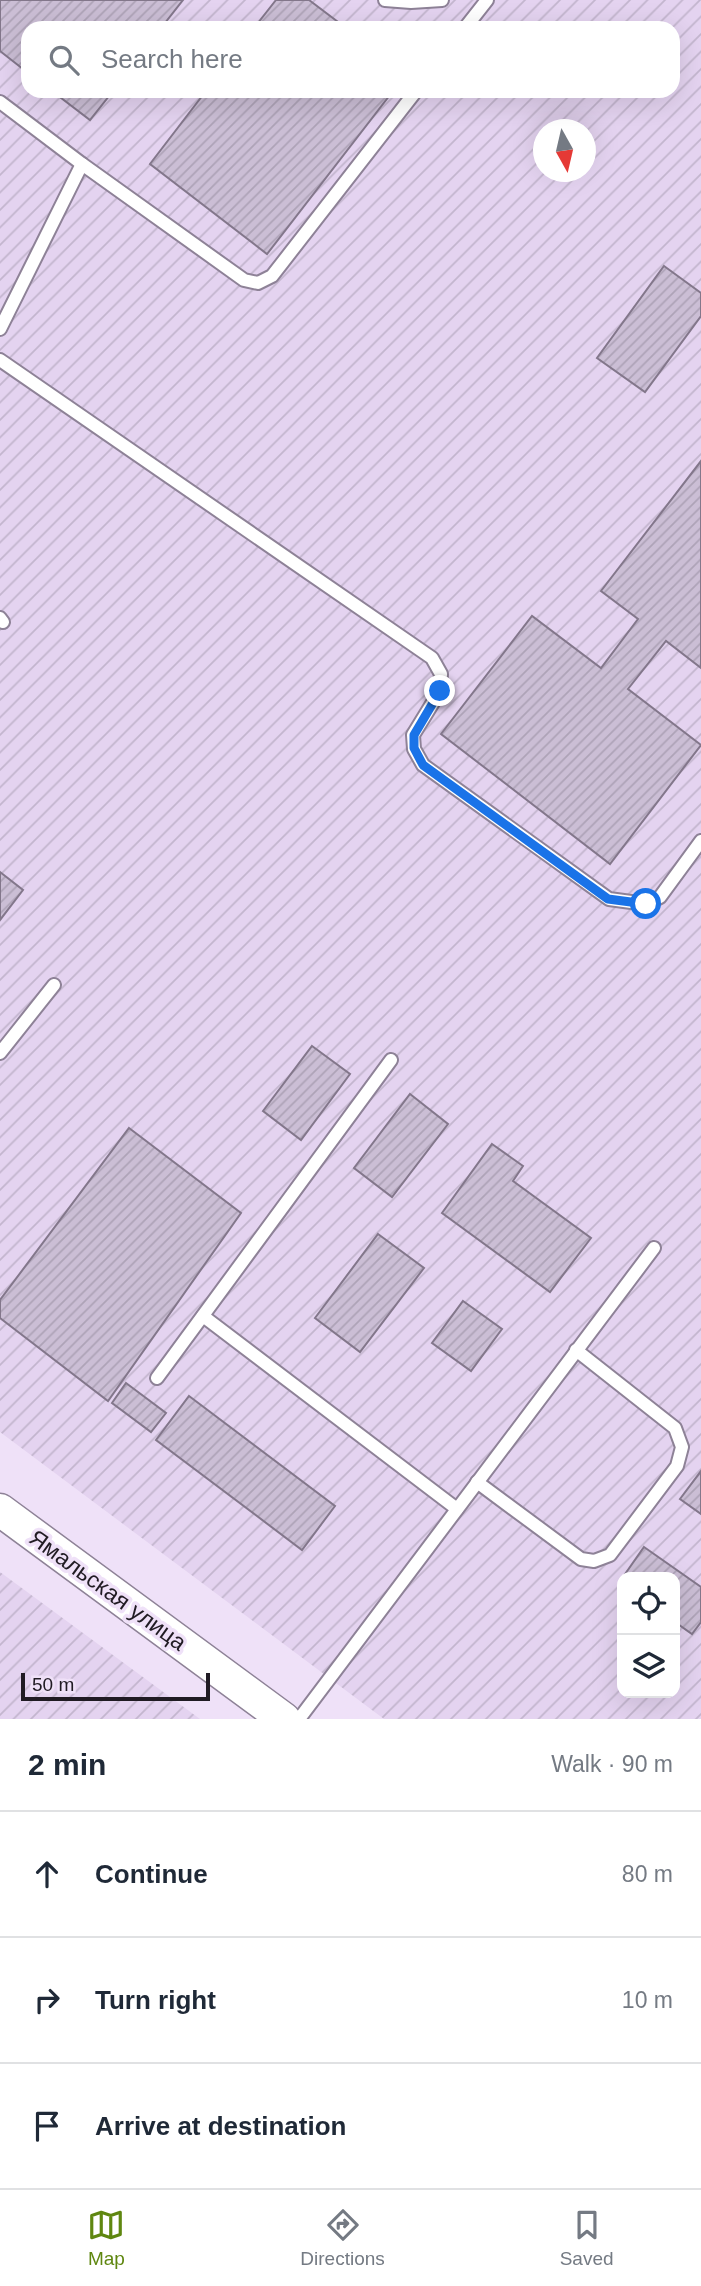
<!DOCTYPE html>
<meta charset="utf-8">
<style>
:root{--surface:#fff;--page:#f6f6f7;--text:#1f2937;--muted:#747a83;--line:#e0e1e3;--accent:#5f8710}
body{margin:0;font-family:Helvetica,sans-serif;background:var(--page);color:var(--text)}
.controls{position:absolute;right:21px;bottom:21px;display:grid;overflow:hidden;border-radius:14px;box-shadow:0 7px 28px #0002}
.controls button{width:63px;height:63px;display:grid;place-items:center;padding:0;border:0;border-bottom:2px solid var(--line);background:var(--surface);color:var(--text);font:35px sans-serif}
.compass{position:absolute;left:533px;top:119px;width:63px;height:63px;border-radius:50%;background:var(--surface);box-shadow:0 7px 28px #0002;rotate:172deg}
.scale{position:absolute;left:21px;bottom:18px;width:189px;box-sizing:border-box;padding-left:7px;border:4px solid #201b23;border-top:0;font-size:19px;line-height:24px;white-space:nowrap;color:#201b23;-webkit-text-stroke:5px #efe1f8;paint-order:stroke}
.stop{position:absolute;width:21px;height:21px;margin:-16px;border:5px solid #1a73e8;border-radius:50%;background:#fff}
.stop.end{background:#1a73e8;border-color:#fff;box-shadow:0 2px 7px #0008}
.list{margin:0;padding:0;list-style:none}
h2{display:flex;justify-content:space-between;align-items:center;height:91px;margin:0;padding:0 28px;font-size:30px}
h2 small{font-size:23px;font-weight:400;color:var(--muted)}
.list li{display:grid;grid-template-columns:46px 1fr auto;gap:21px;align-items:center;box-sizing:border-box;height:126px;padding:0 28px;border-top:2px solid var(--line)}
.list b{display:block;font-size:26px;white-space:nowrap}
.list em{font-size:23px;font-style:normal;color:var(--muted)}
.icon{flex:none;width:38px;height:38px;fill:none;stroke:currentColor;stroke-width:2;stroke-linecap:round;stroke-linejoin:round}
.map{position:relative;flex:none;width:701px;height:1719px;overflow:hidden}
.search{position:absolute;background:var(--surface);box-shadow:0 7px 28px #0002;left:21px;right:21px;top:21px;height:77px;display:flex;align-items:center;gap:18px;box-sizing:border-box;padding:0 24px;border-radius:21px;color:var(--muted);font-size:26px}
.sheet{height:469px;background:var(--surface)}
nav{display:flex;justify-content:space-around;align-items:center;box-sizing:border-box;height:98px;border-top:2px solid var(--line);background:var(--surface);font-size:19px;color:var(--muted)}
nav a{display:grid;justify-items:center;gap:4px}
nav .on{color:var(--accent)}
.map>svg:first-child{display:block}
.industrial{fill:url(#industrial-furrows);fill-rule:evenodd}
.building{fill:url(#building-hatch);stroke:#83778b;stroke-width:2}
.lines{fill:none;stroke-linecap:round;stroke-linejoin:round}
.service-casing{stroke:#8e8297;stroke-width:16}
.tertiary-casing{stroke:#8e8297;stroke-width:35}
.service{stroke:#fff;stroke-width:12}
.tertiary{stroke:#fff;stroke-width:32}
.route{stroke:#1a73e8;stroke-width:9}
.labels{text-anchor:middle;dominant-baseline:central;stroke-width:7;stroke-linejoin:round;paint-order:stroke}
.street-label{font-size:23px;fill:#201b23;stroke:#efe1f8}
</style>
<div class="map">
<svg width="701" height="1719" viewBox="0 0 701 1719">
<defs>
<pattern id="industrial-furrows" width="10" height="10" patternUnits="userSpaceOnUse" patternTransform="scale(1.75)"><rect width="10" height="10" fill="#e4d3f0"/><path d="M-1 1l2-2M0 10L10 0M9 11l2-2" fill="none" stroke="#c3b5ce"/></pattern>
<pattern id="building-hatch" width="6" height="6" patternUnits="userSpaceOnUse" patternTransform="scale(1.75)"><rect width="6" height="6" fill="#cbbed5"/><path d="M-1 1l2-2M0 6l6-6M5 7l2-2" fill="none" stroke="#aea3b7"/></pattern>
</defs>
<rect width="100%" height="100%" fill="#efe1f8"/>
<g class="industrial">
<path d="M0,0h701v1719h-317l-384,-287zM28,28h645v63h-645zM544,130h42v42h-42zM622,1577h53v116h-53z"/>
<polygon points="0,1572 200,1719 0,1719"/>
</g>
<g class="building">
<polygon points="0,0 183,0 161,28 28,28 28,73 0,51"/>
<polygon points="276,0 309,0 346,28 254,28"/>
<polygon points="52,91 113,91 90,120"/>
<polygon points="206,91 393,91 267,254 150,164"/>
<polygon points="664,266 701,293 701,316 645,392 597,358"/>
<polygon points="701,461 701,668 666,641 628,689 701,745 610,864 441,734 532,616 601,668 638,619 601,591"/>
<polygon points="0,872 23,890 0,920"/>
<polygon points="312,1046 350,1074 301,1140 263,1111"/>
<polygon points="410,1094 448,1124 392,1197 354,1168"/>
<polygon points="129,1128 241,1213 108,1401 0,1318 0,1300"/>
<polygon points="492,1144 523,1166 513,1181 591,1238 550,1292 442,1213"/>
<polygon points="378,1234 424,1268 360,1352 315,1318"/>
<polygon points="463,1301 502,1329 471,1371 432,1343"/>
<polygon points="126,1383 166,1413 151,1432 112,1403"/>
<polygon points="189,1396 335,1506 302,1550 156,1440"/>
<polygon points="701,1471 701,1514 680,1499"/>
<polygon points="644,1547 701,1587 701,1622 692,1634 675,1622 675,1577 623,1577"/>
</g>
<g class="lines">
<defs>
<g id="service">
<polyline points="385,0 411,2 442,0"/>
<polyline points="465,28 487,0"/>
<polyline points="0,102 82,164"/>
<polyline points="0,329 82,164 244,280 258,283 272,276 416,91"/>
<polyline points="0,360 432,658 441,674 440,691 413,735 414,749 423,765 609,899 646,904 660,897 701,841"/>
<polyline points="0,618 3,622"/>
<polyline points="0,1053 54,985"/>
<polyline points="203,1316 457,1509"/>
<polyline points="157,1378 391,1060"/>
<polyline points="477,1482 581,1559 594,1561 610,1555 677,1466 682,1447 675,1428 576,1350"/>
<polyline points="299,1719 654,1248"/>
</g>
<polyline id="tertiary" points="0,1510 284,1719"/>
</defs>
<use href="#service" class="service-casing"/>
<use href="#tertiary" class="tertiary-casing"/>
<use href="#service" class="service"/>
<use href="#tertiary" class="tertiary"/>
</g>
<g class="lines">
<polyline class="route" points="440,691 414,735 414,748 423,765 608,899 646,904"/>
</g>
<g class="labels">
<g class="street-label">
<text transform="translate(108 1590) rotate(36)">Ямальская улица</text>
</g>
</g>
</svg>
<div class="controls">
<button><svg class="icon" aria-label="locate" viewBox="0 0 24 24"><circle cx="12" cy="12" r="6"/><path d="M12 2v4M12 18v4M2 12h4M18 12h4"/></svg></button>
<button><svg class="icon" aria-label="layers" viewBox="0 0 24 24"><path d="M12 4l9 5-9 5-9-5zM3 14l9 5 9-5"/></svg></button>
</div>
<svg class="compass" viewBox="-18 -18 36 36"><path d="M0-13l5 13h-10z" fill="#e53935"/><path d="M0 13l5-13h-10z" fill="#747a83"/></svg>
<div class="scale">50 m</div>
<div class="stop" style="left:646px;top:904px"></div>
<div class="stop end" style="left:440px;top:691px"></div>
<div class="search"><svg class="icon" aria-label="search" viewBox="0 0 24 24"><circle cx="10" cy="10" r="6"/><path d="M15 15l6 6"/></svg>Search here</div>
</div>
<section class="sheet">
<h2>2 min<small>Walk · 90 m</small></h2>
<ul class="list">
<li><svg class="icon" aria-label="ahead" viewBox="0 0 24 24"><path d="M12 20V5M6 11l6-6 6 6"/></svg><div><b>Continue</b></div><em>80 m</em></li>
<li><svg class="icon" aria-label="right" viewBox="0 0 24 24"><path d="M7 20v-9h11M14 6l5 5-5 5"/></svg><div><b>Turn right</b></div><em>10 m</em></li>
<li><svg class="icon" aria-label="arrive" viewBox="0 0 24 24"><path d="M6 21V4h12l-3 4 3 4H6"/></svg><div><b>Arrive at destination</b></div></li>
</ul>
</section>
<nav>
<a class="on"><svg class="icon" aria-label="map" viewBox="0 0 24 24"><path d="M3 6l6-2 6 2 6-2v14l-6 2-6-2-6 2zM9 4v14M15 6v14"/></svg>Map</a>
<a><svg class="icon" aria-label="directions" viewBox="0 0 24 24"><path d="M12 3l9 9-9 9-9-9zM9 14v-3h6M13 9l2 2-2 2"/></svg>Directions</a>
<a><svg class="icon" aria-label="saved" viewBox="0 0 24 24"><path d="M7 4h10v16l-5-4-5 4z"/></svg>Saved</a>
</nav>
